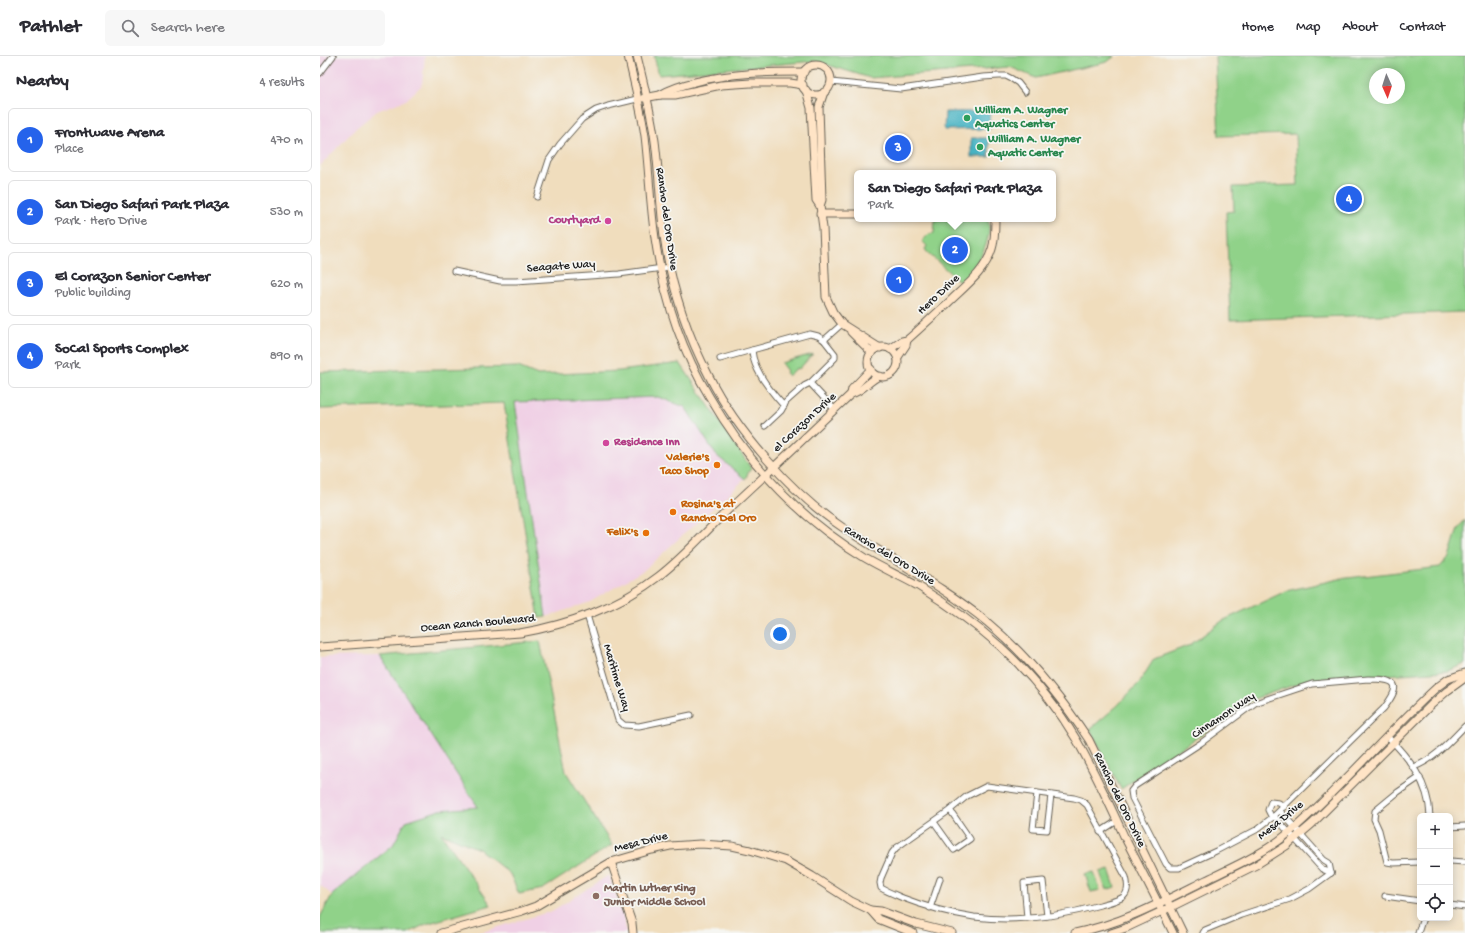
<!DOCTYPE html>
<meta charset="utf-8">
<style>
:root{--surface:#fff;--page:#f7f7f7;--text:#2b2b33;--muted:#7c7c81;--line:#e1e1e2;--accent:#2563eb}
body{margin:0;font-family:"Gochi Hand",sans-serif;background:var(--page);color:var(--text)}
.controls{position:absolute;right:12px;bottom:12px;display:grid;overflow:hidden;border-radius:6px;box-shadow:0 2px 10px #0003}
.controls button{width:36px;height:36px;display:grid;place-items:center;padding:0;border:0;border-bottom:1px solid var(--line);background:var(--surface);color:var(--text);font:20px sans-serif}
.compass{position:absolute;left:1049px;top:12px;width:36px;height:36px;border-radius:50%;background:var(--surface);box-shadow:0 2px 10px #0003;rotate:177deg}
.you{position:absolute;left:460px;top:578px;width:14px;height:14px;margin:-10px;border:3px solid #fff;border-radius:50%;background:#1a73e8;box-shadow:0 0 0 6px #1a73e833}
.badge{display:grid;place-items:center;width:26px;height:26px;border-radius:50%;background:var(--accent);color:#fff;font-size:13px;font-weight:700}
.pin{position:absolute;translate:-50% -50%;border:2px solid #fff;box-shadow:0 1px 4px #0006}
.popup{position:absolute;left:534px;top:114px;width:202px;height:52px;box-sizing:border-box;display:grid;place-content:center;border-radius:6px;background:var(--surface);filter:drop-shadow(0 1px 3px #0005);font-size:13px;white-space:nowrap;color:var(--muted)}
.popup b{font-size:15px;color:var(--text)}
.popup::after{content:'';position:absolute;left:50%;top:100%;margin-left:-8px;border:8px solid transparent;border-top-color:var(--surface)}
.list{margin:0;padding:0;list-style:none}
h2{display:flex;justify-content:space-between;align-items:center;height:52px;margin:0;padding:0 16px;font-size:17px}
h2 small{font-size:13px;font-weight:400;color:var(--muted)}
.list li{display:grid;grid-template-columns:26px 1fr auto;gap:12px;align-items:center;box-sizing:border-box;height:64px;margin:0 8px 8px;padding:0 8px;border:1px solid var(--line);border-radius:6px}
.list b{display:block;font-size:15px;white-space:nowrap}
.list p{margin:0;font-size:13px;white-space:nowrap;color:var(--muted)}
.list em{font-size:13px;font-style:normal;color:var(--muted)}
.icon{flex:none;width:22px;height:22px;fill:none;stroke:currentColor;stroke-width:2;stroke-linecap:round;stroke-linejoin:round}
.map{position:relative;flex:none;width:1145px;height:877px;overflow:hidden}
header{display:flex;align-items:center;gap:24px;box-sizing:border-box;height:56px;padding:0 20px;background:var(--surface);border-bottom:1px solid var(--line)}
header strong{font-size:19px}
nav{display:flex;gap:22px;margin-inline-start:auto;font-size:14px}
.search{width:280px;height:36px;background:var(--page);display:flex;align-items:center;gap:10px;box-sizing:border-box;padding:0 14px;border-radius:6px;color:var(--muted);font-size:15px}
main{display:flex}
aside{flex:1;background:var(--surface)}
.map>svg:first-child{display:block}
.built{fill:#f0d0e5}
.green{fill:#90d289;stroke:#567752;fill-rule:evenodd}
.water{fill:#46b3c3;stroke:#316870}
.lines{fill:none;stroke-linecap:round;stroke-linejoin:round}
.street-casing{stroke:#666054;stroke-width:7}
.secondary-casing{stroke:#666054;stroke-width:9}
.street{stroke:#fff;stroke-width:5}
.secondary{stroke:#ffe4c6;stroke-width:7}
.leisure-dot{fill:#2e9e5b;stroke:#f6f6f2;stroke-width:1.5}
.hotel-dot{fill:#d1479c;stroke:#f6f6f2;stroke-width:1.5}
.food-dot{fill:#e8710a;stroke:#f6f6f2;stroke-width:1.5}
.education-dot{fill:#8d6e63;stroke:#f6f6f2;stroke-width:1.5}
.labels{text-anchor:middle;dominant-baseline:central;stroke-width:3.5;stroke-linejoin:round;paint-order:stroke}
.leisure-label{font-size:12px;font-weight:bold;fill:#27864d;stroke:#f6f6f2;text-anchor:start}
.street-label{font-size:12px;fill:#1c1c1c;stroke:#f6f6f2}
.hotel-label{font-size:12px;font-weight:bold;fill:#b23c85;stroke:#f6f6f2;text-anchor:end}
.food-label{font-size:12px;font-weight:bold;fill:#c56008;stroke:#f6f6f2;text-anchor:end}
.education-label{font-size:12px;font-weight:bold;fill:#785e54;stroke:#f6f6f2;text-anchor:start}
</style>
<header>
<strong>Pathlet</strong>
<div class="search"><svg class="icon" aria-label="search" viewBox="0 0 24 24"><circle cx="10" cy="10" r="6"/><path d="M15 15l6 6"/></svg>Search here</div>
<nav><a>Home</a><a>Map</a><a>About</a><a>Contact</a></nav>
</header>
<main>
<aside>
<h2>Nearby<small>4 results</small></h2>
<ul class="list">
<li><span class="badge">1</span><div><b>Frontwave Arena</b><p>Place</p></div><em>470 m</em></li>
<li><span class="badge">2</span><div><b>San Diego Safari Park Plaza</b><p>Park · Hero Drive</p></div><em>530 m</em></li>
<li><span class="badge">3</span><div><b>El Corazon Senior Center</b><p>Public building</p></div><em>620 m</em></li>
<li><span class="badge">4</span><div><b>SoCal Sports Complex</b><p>Park</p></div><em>890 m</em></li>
</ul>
</aside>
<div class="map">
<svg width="1145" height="877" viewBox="0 0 1145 877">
<rect width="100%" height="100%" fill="#f6f6f2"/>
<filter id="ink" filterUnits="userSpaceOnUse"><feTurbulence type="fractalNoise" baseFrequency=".025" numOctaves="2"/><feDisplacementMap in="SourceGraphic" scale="8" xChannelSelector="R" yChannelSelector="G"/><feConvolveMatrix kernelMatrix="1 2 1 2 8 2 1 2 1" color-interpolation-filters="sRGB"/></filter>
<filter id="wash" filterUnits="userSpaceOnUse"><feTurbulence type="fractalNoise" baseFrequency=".012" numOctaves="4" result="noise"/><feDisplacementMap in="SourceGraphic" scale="16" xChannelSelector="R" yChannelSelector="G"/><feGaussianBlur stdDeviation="0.9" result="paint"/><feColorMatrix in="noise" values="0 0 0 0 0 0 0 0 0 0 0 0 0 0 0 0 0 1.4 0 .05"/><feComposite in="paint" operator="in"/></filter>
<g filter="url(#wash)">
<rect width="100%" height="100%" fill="#f0ddbd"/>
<g class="built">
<polygon points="0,0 105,0 102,29 86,44 57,55 36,72 0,110"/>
<polygon points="338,341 365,351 396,399 425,423 324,514 270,546 226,561 195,346"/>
<polygon points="60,600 158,751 120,754 86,765 73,789 12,839 0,829 0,601"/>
<polygon points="289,819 305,865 306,877 159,877 232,855"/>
</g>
<g class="green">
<polygon points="334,0 795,0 787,6 716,22 690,11 550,22 495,5 339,19"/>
<path d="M895,0h250v256l-235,8 -4,-108 8,-1 -1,-24 65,-2 -2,-51 -77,2zM1055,18h24v24h-24z"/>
<path d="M663,163l5,2 1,2c1,24 -12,43 -29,59l-33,-30 -2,-3 2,-3 -5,-5 7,-7 5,-1 1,-13z"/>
<polygon points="493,298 479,313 477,312 468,320 466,316 467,315 461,307"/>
<polygon points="360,307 431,412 425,423 396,399 365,351 338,341 195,346 226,561 219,562 184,347 0,353 0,316 198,311 218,319 299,315"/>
<polygon points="1145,464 1145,608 1127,615 988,624 934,643 801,733 770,673 797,650 819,627 834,603 870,589 902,565 966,535 1019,523 1120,511 1129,501 1138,472"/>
<polygon points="220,585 246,716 292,789 223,833 199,838 190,818 159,793 121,777 171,849 106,868 88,877 0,877 0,861 12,839 73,789 86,765 120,754 158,751 60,600"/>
<polygon points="789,813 795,831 786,834 780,816"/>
<polygon points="774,816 780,834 771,836 765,818"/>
</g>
<g class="water">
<polygon points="670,55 670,73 624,74 625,56"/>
<rect x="651" y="82" width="18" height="19"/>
</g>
</g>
<g filter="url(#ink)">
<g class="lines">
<defs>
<g id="street">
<polyline points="0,17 13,0"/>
<polyline points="511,26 581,33 663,21 679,20 686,20 692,23 698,27 705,36"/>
<polyline points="217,141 229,104 240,88 262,63 276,54 288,50 317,43"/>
<polyline points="134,215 180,225 196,225 299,218 350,211"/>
<polyline points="504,284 515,298 515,302 490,327 515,354"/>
<polyline points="400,303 432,294"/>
<path d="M464,350c-13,-14 -31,-37 -32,-56l58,-16 8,2 6,4 18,-16"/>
<polyline points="445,370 461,355 466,346 484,330 490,327"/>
<polyline points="267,559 298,664 304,669 319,670 371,659"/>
<path d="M1048,623c28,0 35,4 16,29l-110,108 -18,14 -40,21 -37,17h-9l-4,-4 -34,-66 -1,-7 4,-5 66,-43 54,-40 57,-19z"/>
<path d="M1067,680c22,22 42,47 43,80"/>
<path d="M1094,711c21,-8 36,-26 51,-41"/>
<path d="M667,730l87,12 7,2 6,5 39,72c2,7 3,15 -3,20 -6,4 -16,6 -23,8 -41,12 -84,17 -126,12 -25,-4 -48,-10 -71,-19 -7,-3 -15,-6 -22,-10l-1,-5 1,-5 11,-25 4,-5 54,-38 17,-14z"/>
<polyline points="717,737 713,773 727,774 731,739"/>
<polyline points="960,755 1004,804 1009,807 1011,817"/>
<polyline points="954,760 1002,813 1011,817"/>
<polyline points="952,762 948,754 951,746 959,747 964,751"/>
<polyline points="614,766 634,794 650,783 630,754"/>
<polyline points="1130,771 1145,770"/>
<polyline points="780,776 797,765"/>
<polyline points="1130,805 1145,806"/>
<polyline points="1100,806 1073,807 1067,806 1059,774 1054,763 1055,755 1078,736 1100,721"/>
<polyline points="1065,840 1100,845"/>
<polyline points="1130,849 1145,851"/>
<polyline points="610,852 620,823"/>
<polyline points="707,862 704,827 723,825 727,860"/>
<polyline points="883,877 885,874 921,859 970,843 989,833 1011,817"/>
<polyline points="1098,877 1103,862"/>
</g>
<g id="secondary">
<path d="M308,0c6,26 13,53 17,80 4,34 5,68 10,102 8,55 25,110 54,158 38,66 90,122 156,162 17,10 35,18 53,28 29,18 57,38 83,61 28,26 55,58 75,92 18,31 33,64 48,97 16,32 33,64 49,97"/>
<path d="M317,0c7,28 14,56 18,85 4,31 5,63 9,95 7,49 22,96 45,140 27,54 83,118 133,151 48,32 101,59 145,95 41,34 73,74 102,118l94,193"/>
<circle cx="496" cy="24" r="15"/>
<polyline points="486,34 491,52 496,144 500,150 503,172 506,241 513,256 522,268 560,292"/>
<path d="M340,39c12,-7 22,-10 35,-13 36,-9 72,-10 109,-10"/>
<polyline points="324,42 340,39 355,39 401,29 431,27 470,27 483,29"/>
<polyline points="500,150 502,144 499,51 504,36"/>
<polyline points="500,158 537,158"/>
<polyline points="531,276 550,295 551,298"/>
<circle cx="563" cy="306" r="15"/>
<path d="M570,293l12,-8 5,-1c14,-12 27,-25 41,-37 16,-16 37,-31 44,-54 3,-9 3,-20 3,-30"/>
<polyline points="578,301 586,289 587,284"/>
<polyline points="531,338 532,333 551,313"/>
<path d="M0,591l200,-14c47,-8 101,-27 139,-57 26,-20 47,-45 70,-67 41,-38 81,-76 122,-115 11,-2 18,-14 29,-18"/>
<polyline points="291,806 312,867 313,877"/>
<polyline points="550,854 561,855 596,868 632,877"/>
<polyline points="121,877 202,855 216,850 291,806 332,794 350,790 380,788 412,790 430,794 466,805 492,820 531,845 550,854 558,863 593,877"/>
<path d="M755,877c47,-9 89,-32 131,-53 29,-14 59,-27 84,-48 52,-45 96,-98 146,-144l12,-9 17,-6"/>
<polyline points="791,877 806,872 851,851 936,809 966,790 992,768 1111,649 1127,635 1145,622"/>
</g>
</defs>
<use href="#street" class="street-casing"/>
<use href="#secondary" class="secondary-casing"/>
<use href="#street" class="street"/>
<use href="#secondary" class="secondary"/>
</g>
</g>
<g class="leisure-dot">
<circle cx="647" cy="62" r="4"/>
<circle cx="660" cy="91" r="4"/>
</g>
<g class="hotel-dot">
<circle cx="288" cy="165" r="4"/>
<circle cx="286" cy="387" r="4"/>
</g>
<g class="food-dot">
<circle cx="397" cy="409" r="4"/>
<circle cx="353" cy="456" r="4"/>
<circle cx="326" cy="477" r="4"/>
</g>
<circle class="education-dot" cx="276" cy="840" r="4"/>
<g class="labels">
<g class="leisure-label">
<text x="655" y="55">William A. Wagner<tspan x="655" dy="14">Aquatics Center</tspan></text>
<text x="668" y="84">William A. Wagner<tspan x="668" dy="14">Aquatic Center</tspan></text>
</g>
<g class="street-label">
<text transform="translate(346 163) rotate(82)">Rancho del Oro Drive</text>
<text transform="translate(241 211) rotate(-4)">Seagate Way</text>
<text transform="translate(619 239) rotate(-43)">Hero Drive</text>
<text transform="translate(485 367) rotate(-43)">el Corazon Drive</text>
<text transform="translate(569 500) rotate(31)">Rancho del Oro Drive</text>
<text transform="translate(158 568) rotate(-5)">Ocean Ranch Boulevard</text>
<text transform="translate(296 622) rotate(73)">Maritime Way</text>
<text transform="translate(904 660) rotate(-34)">Cinnamon Way</text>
<text transform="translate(799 744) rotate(64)">Rancho del Oro Drive</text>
<text transform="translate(961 765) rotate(-39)">Mesa Drive</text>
<text transform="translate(321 787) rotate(-14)">Mesa Drive</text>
</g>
<g class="hotel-label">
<text x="280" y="165">Courtyard</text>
<text x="294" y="387" text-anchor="start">Residence Inn</text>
</g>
<g class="food-label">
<text x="389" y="402">Valerie's<tspan x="389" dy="14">Taco Shop</tspan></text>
<text x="361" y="449" text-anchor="start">Rosina's at<tspan x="361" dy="14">Rancho Del Oro</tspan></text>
<text x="318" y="477">Felix's</text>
</g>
<g class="education-label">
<text x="284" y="833">Martin Luther King<tspan x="284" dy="14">Junior Middle School</tspan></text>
</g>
</g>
</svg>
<div class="controls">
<button>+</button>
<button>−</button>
<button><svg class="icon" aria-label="locate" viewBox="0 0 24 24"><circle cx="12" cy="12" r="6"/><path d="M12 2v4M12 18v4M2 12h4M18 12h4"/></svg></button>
</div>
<svg class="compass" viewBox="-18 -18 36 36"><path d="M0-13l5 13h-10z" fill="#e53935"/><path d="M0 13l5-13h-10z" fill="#7c7c81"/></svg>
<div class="you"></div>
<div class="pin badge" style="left:579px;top:224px">1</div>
<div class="pin badge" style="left:635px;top:194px">2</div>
<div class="popup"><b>San Diego Safari Park Plaza</b>Park</div>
<div class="pin badge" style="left:578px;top:92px">3</div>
<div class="pin badge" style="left:1029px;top:143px">4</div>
</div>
</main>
